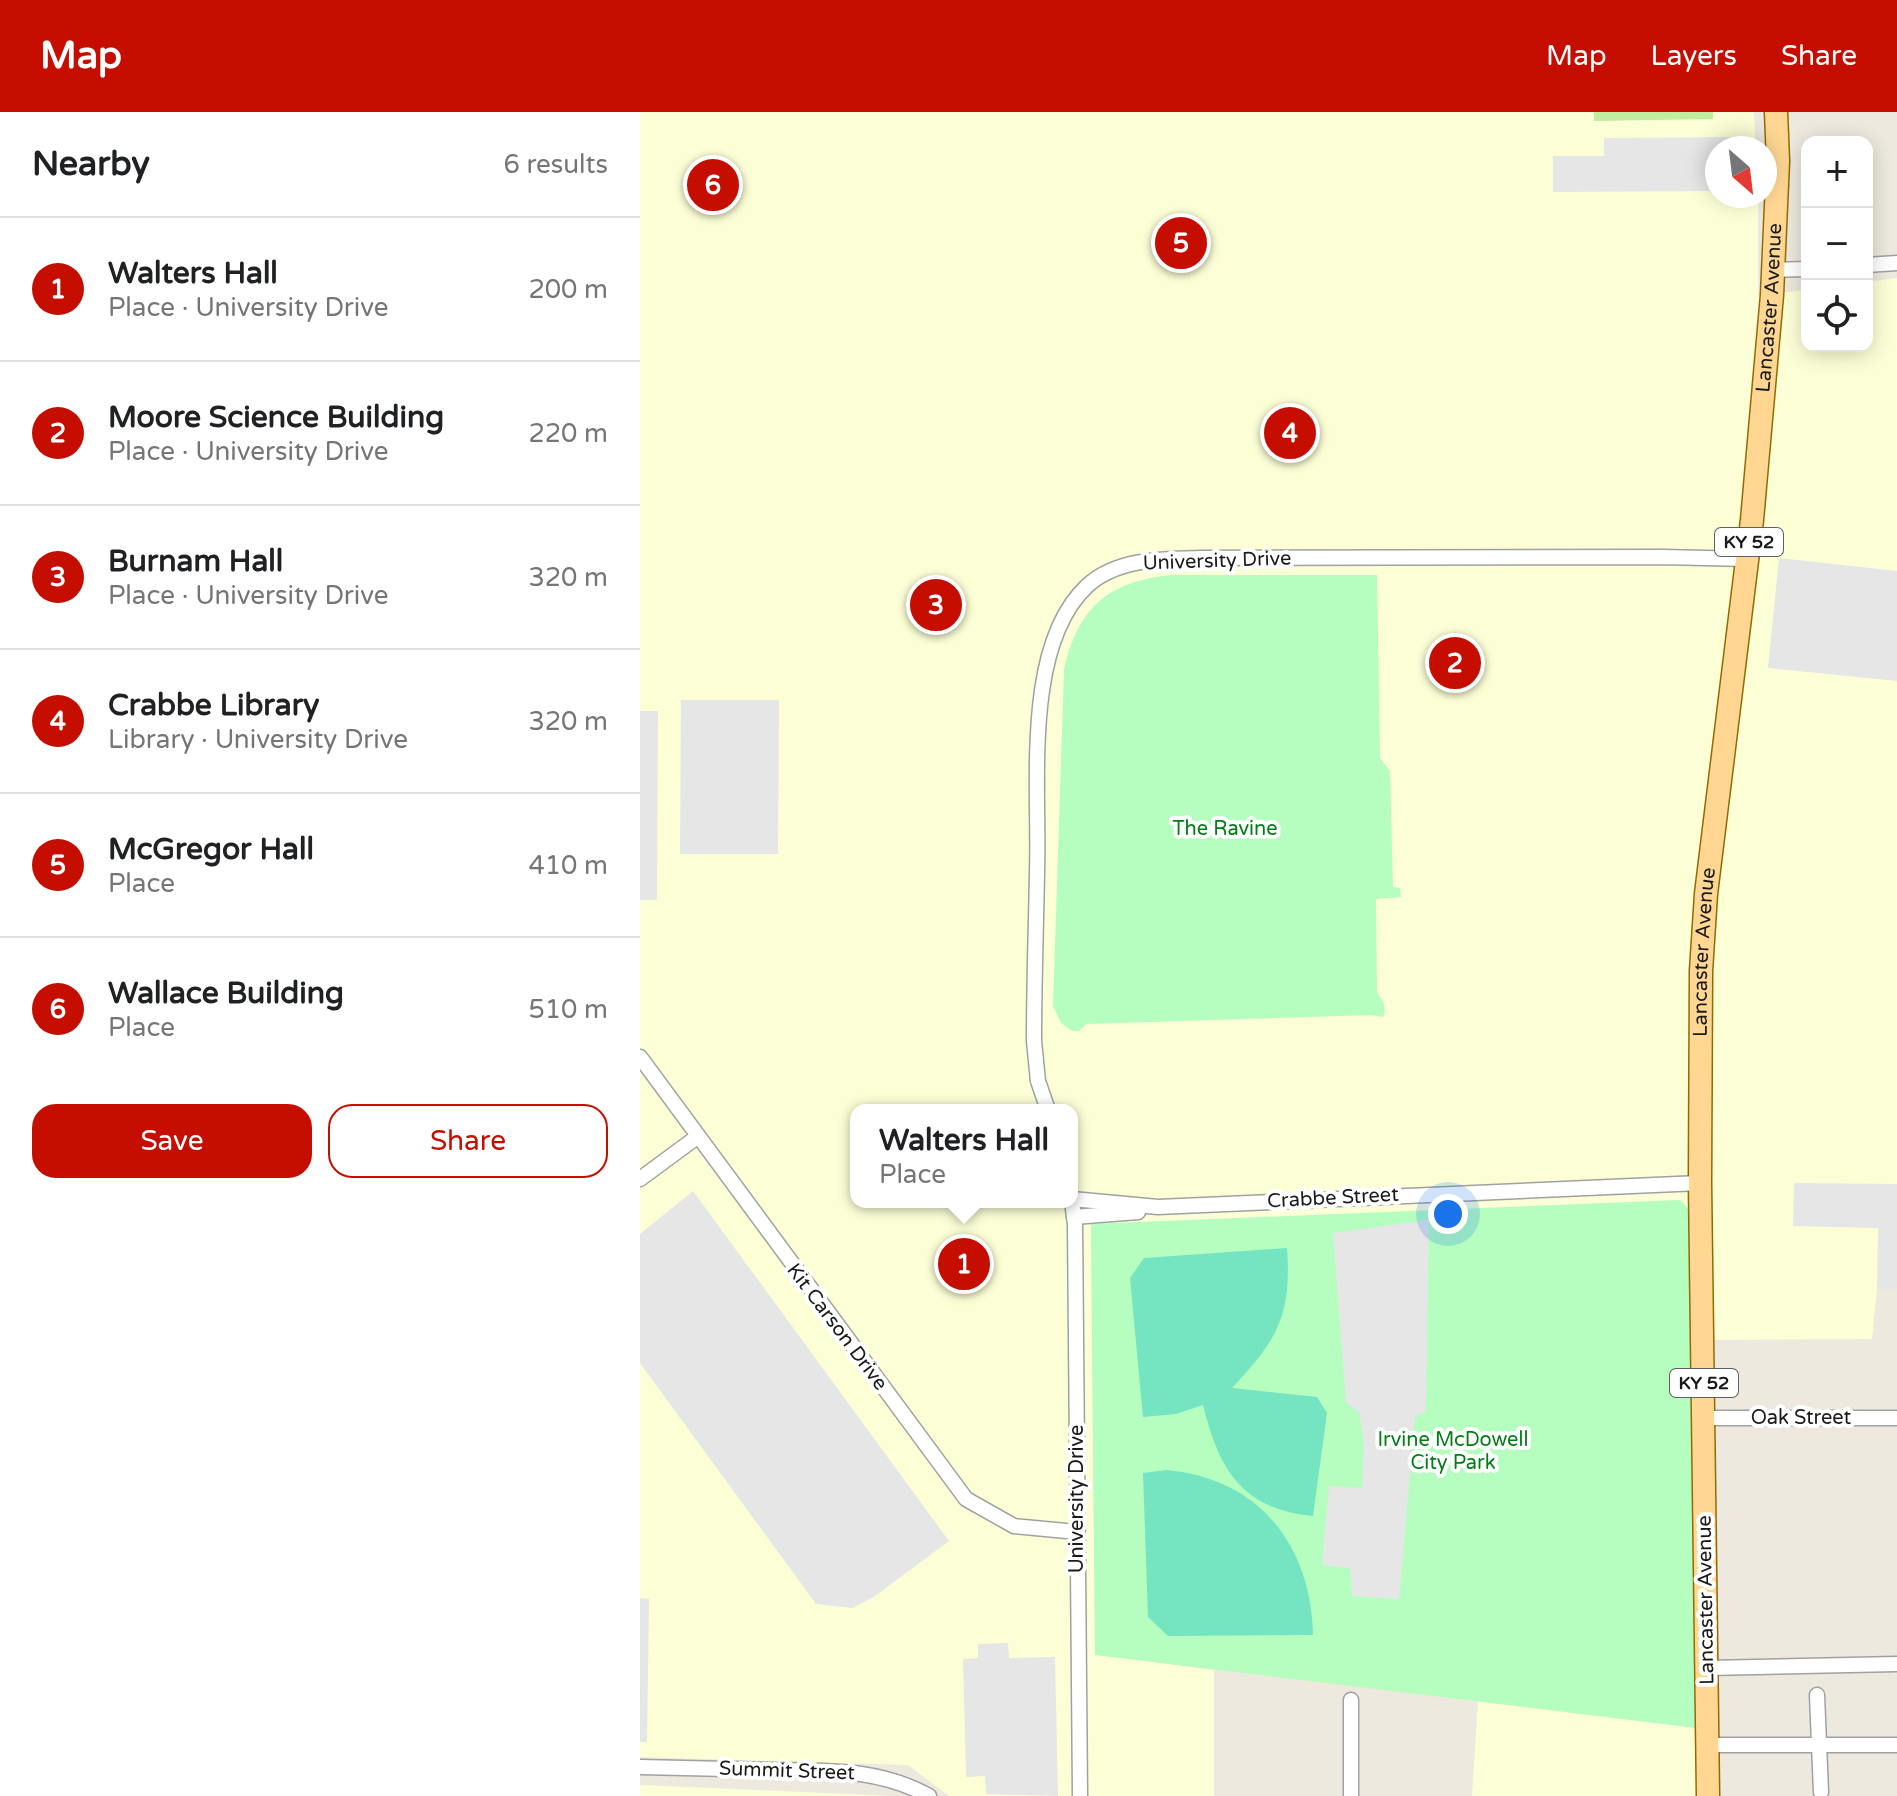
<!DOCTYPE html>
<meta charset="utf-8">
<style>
:root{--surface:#fff;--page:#f6f6f6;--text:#202124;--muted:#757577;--line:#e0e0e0;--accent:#c50e00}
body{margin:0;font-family:"Varela Round",sans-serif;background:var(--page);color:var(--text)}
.controls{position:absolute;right:24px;top:24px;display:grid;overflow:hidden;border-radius:16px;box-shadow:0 4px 20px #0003}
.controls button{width:72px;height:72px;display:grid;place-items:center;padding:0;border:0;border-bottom:2px solid var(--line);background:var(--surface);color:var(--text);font:40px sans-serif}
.compass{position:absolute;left:1065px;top:24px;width:72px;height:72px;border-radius:50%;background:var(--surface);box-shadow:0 4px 20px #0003;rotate:152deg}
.you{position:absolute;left:808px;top:1102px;width:28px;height:28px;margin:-20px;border:6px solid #fff;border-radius:50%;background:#1a73e8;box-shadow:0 0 0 12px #1a73e833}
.badge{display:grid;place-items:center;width:52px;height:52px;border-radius:50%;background:var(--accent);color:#fff;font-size:26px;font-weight:700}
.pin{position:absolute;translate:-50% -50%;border:4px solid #fff;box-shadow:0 2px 8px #0006}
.popup{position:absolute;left:210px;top:992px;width:228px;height:104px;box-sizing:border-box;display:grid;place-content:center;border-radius:16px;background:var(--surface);filter:drop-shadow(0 2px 6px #0005);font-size:26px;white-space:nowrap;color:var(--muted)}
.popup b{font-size:30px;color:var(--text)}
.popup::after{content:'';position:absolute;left:50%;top:100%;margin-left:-16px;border:16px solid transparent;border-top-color:var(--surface)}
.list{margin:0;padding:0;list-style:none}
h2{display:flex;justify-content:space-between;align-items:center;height:104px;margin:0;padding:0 32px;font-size:34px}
h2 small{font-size:26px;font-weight:400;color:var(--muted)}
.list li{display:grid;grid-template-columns:52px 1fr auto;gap:24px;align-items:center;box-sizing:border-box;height:144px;padding:0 32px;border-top:2px solid var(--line)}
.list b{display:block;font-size:30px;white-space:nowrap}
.list p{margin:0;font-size:26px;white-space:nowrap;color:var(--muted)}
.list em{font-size:26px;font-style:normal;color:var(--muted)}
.actions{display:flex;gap:16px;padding:24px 32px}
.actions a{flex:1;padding:18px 0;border:2px solid var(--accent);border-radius:24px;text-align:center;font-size:28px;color:var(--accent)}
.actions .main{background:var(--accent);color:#fff}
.icon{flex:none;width:44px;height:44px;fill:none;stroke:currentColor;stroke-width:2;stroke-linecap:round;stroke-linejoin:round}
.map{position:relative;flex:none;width:1257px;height:1684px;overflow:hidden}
header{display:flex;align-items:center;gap:48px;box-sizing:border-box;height:112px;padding:0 40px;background:var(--accent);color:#fff}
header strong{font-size:38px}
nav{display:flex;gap:44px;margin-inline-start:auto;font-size:28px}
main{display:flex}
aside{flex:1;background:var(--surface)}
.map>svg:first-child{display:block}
.education{fill:#fcffd6;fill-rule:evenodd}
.grass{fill:#c0ed9e}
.park{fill:#b5fec0}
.pitch{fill:#74e4c1}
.parking{fill:#e6e6e6}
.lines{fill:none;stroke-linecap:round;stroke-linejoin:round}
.minor-casing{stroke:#a1a1a1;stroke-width:17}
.primary-casing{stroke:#916b00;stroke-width:25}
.minor{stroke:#fff;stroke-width:14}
.primary{stroke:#ffd792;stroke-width:22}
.labels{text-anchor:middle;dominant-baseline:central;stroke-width:8;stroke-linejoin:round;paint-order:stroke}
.shield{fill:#fff;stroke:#5f5f5f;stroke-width:2}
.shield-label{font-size:18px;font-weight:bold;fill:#1a1a1a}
.street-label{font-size:20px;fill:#1a1a1a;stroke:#fff}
.park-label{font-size:20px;fill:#027e15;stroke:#fff}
</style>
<header>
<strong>Map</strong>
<nav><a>Map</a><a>Layers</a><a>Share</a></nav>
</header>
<main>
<aside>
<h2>Nearby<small>6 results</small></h2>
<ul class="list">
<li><span class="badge">1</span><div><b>Walters Hall</b><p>Place · University Drive</p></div><em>200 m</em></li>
<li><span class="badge">2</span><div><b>Moore Science Building</b><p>Place · University Drive</p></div><em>220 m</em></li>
<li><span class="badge">3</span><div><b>Burnam Hall</b><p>Place · University Drive</p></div><em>320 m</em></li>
<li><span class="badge">4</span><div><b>Crabbe Library</b><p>Library · University Drive</p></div><em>320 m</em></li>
<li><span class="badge">5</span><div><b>McGregor Hall</b><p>Place</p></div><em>410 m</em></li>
<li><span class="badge">6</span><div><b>Wallace Building</b><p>Place</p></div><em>510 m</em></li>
</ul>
<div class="actions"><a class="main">Save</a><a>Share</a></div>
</aside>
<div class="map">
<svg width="1257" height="1684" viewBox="0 0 1257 1684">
<rect width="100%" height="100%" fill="#ede9de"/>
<g class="education">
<path d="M0,0h1114l2,36h-39v48h41v99l49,-5v56h60v-64l30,-4v1011h-20l-5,50 -177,1 -604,-116 4,430 119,16v126h-265l-41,-31 -268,-8zM216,998h216v92h-216z"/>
<polygon points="838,1589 1056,1616 1057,1684 832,1684"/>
<polygon points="0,1673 255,1684 256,1684 0,1684"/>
</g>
<polygon class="grass" points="954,0 1073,0 1073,7 954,9"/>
<g class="park">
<path d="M531,463h206l3,183 10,13 3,116 7,1 1,9 -25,2 1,93c6,9 10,15 6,25l-12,-2 -285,9 -7,7h-7l-11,-8 -8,-17 11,-336c14,-62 43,-88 107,-95z"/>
<polygon points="1040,1088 1054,1102 1058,1471 1056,1616 455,1543 451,1112"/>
</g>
<g class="pitch">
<path d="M647,1136c5,66 -10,93 -55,140l85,9 10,16 -14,103c-72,-7 -94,-47 -110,-111l-27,9 -33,3 -13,-139 14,-20z"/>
<path d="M526,1358c93,8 145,75 147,165l-145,1 -20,-19 -5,-144z"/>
</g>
<g class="parking">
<polygon points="1101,25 1101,36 1077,36 1077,79 913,80 913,44 964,44 964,26"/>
<polygon points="1139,446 1257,459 1257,569 1128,556"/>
<polygon points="41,588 139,588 138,742 40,742"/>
<polygon points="0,599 18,599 17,788 0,788"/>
<polygon points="1154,1071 1257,1072 1257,1177 1237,1177 1238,1116 1153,1114"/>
<polygon points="53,1079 309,1429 235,1484 213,1496 176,1492 0,1251 0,1122"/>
<polygon points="789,1108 786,1299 775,1305 759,1487 712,1484 710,1456 682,1453 689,1374 722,1376 724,1332 719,1300 706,1291 693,1121"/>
<polygon points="0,1486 9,1487 7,1630 0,1630"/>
<polygon points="368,1531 369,1546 415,1545 418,1684 346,1682 345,1664 326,1665 323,1547 338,1546 338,1532"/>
</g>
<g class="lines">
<defs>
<g id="minor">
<polyline points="1227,153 1257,151"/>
<polyline points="1133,158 1167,157"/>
<polyline points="0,945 326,1387 374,1414 437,1420"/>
<path d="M408,998l-10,-29 -4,-40c0,-57 2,-113 3,-169 3,-83 -15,-225 50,-286 30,-28 77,-27 115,-28l461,-1 84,2"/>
<polyline points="0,1067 57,1025"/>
<polyline points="432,1087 518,1095 1060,1071"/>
<polyline points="432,1090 435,1112 440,1684"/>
<polyline points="434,1105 498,1100"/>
<polyline points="1064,1306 1257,1306"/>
<polyline points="1067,1556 1257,1552"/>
<polyline points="1177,1583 1181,1680"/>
<polyline points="1067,1633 1257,1633"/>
<path d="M0,1655c44,1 87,2 131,3 57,1 107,-2 158,26"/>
<polyline points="711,1684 711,1588"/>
</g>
<g id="primary">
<path id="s1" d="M1068,1684l-8,-613 1,-212 5,-77 46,-374 20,-225 6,-134 -2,-49"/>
</g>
</defs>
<use href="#minor" class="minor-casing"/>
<use href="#primary" class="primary-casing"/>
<use href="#minor" class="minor"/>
<use href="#primary" class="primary"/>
</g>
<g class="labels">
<g class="shield">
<rect x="1075" y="416" width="68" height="28" rx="6"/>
<rect x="1030" y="1257" width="68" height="28" rx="6"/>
</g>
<g class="shield-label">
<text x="1109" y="430">KY 52</text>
<text x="1064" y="1271">KY 52</text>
</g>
<g class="street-label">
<text stroke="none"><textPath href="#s1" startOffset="1492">Lancaster Avenue</textPath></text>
<text transform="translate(577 449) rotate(-2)">University Drive</text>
<text stroke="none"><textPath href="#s1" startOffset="844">Lancaster Avenue</textPath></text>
<text transform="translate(693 1086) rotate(-3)">Crabbe Street</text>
<text transform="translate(197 1215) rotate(53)">Kit Carson Drive</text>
<text x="1161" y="1306">Oak Street</text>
<text transform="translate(437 1387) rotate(-90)">University Drive</text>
<text transform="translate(1066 1488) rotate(-91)">Lancaster Avenue</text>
<text transform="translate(147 1659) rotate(2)">Summit Street</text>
</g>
<g class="park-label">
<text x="585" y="717">The Ravine</text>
<text x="813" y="1328">Irvine McDowell<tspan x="813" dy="23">City Park</tspan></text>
</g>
</g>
</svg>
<div class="controls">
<button>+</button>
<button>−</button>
<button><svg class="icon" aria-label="locate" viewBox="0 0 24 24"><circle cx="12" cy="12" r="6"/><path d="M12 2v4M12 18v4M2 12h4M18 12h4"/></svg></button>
</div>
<svg class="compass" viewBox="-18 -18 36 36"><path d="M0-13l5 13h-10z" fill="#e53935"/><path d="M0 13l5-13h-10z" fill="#757577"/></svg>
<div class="you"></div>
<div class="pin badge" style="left:324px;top:1152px">1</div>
<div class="popup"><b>Walters Hall</b>Place</div>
<div class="pin badge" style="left:815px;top:551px">2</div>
<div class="pin badge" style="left:296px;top:493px">3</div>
<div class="pin badge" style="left:650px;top:321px">4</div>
<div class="pin badge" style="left:541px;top:131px">5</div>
<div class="pin badge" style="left:73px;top:73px">6</div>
</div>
</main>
